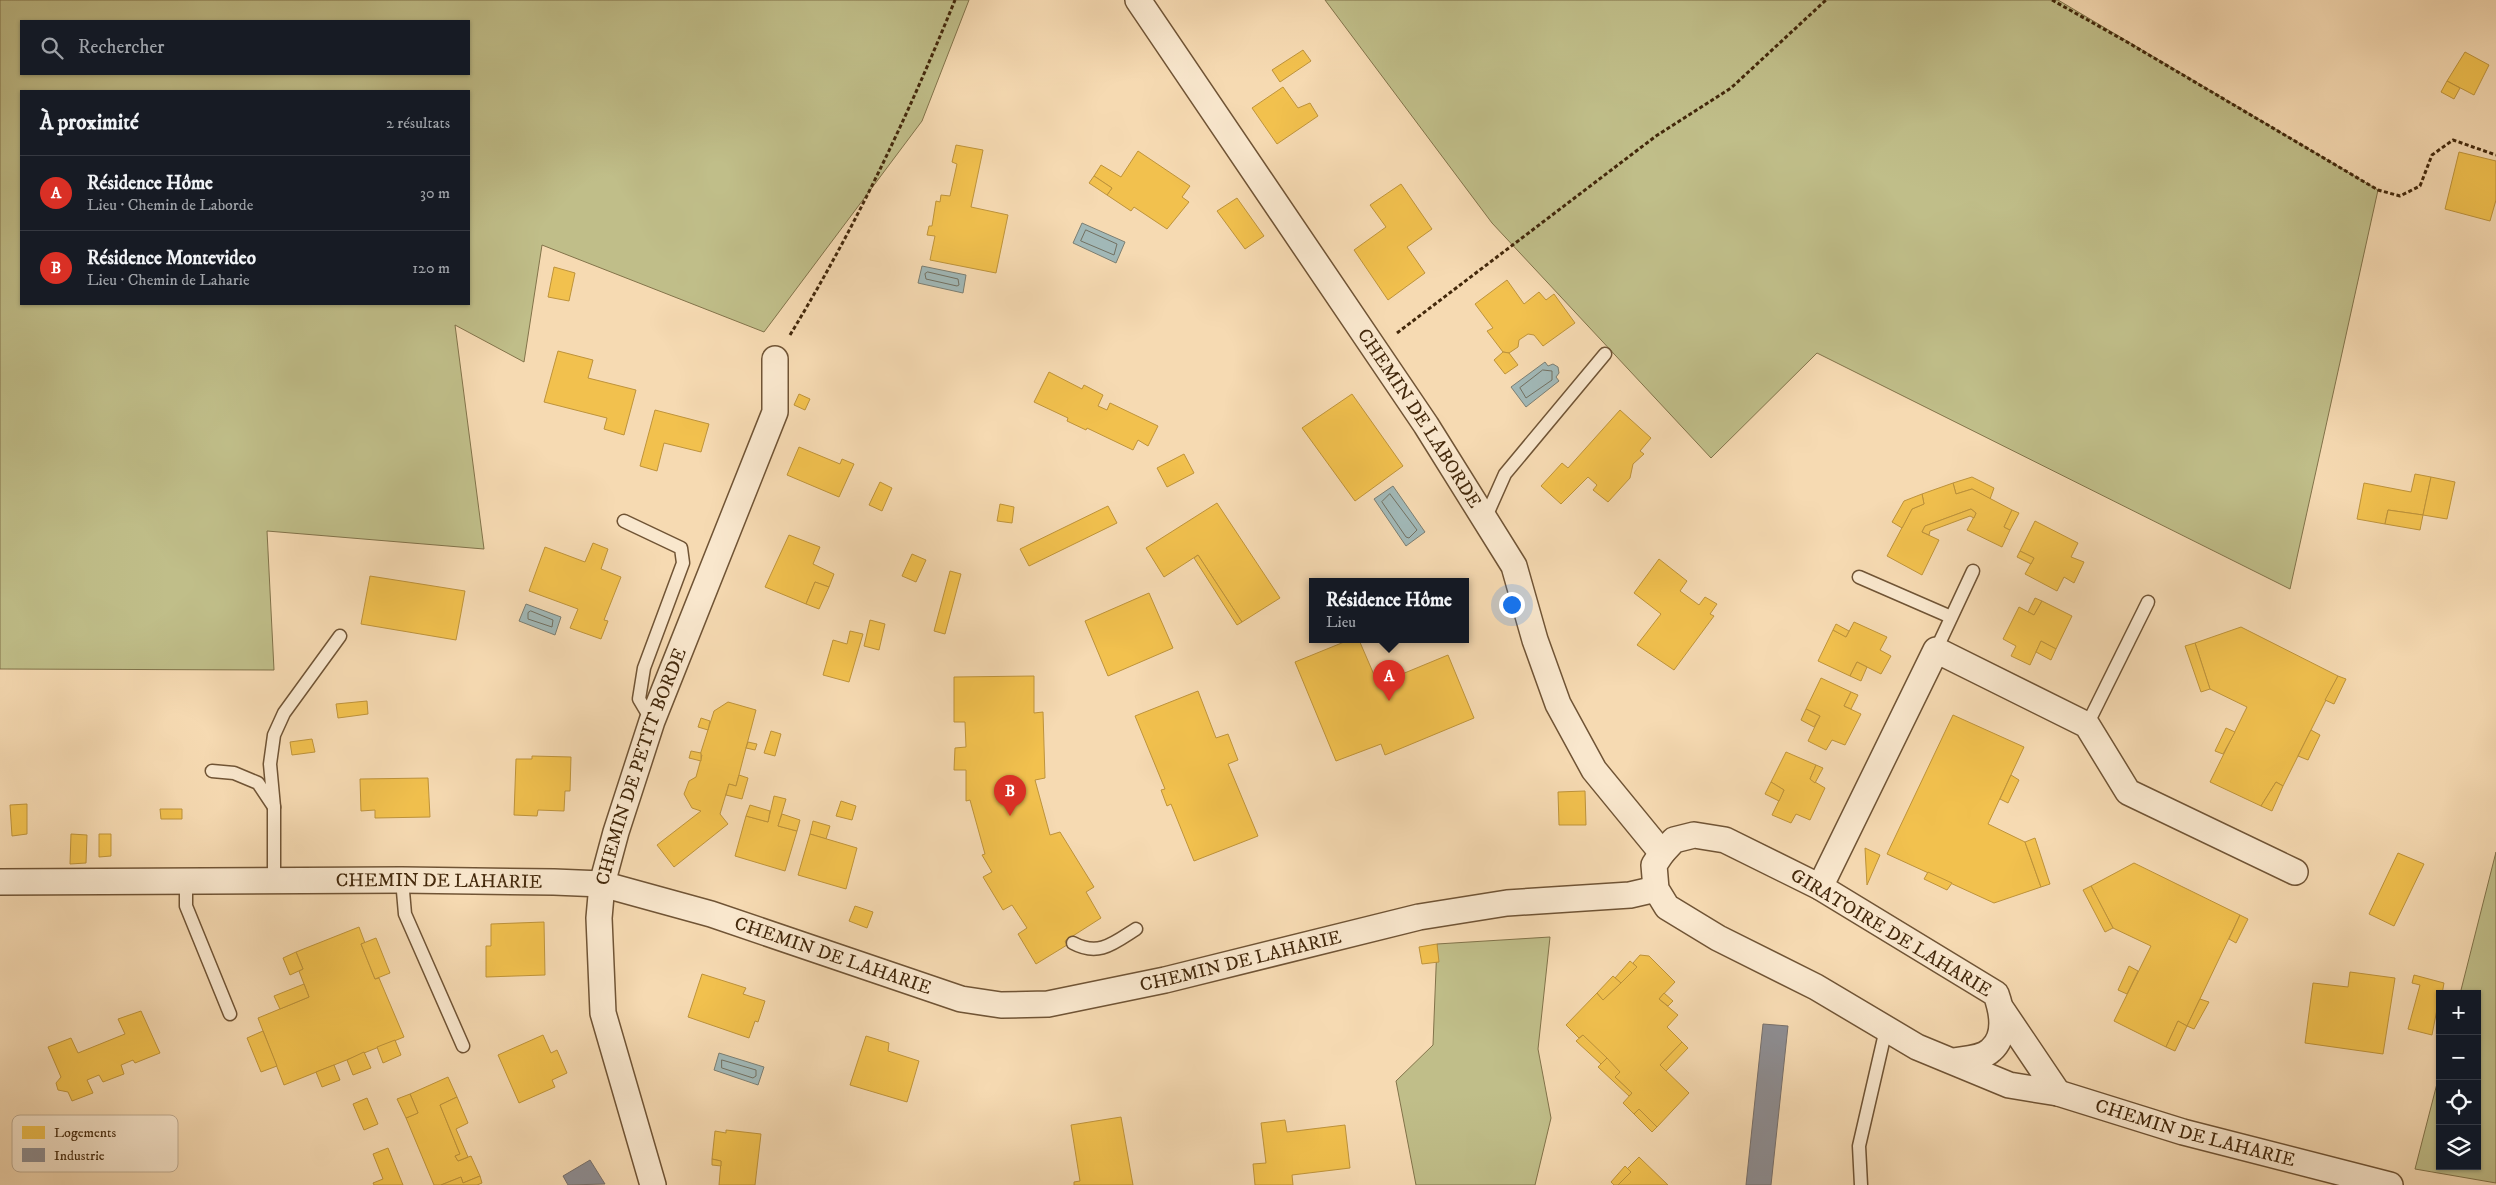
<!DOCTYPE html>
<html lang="fr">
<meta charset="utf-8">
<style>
:root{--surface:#171b24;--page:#20242c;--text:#f1f3f6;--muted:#9ea1a6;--line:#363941;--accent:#d93025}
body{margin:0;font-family:"IM FELL DW Pica",serif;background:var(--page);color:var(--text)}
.controls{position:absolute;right:15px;bottom:15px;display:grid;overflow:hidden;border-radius:0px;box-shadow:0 1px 4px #0004}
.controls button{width:45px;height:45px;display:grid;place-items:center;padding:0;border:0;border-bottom:1px solid var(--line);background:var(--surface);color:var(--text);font:25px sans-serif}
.you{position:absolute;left:1511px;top:604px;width:18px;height:18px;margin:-12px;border:4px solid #fff;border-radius:50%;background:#1a73e8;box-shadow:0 0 0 8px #1a73e833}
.badge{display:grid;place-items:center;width:32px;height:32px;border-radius:50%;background:var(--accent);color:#fff;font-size:16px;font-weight:700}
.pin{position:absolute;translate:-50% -41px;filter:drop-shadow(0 1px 2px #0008)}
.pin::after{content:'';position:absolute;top:26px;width:18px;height:15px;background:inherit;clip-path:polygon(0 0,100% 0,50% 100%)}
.popup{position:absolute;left:1309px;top:578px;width:160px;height:65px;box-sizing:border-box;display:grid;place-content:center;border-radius:0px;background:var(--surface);filter:drop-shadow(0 1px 4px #0005);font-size:16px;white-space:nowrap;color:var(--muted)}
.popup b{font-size:19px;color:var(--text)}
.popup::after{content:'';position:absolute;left:50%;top:100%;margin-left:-10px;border:10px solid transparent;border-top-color:var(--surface)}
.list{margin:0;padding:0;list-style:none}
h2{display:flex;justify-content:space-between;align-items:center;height:65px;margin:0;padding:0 20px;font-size:21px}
h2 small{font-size:16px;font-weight:400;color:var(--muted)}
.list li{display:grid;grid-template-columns:32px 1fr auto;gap:15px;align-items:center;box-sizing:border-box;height:75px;padding:0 20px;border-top:1px solid var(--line)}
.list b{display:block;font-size:19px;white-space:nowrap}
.list p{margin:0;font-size:16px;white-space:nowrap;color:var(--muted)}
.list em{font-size:16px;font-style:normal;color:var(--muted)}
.icon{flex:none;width:28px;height:28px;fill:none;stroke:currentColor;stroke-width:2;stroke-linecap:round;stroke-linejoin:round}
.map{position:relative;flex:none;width:2496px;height:1185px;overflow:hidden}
.search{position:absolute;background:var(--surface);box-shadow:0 1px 4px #0004;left:20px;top:20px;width:450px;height:55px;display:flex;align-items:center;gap:12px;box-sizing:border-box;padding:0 18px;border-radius:0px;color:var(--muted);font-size:19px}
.panel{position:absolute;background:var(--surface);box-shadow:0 1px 4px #0004;left:20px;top:90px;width:450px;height:215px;border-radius:0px}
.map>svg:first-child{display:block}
.green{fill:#c0be89;stroke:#82734a;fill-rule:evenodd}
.water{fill:#a1b8b7;stroke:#7b7e72}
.homes{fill:#f2c14e;stroke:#be933a}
.industry{fill:#8d8d92;stroke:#776f6a}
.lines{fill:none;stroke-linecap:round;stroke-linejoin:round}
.shore{stroke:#727061;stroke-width:1}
.service-casing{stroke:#705435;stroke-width:15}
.minor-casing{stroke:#705435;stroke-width:28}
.path{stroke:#43280b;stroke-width:3;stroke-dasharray:4 2.5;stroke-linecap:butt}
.service{stroke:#f9e7cd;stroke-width:12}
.minor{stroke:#f9e7cd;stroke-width:25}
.labels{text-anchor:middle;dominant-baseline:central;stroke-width:5;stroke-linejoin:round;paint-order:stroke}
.street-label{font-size:19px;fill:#43280b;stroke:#f9e7cd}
.key{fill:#f9e7cd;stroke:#c2ae93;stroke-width:1}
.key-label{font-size:14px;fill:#43280b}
</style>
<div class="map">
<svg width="2496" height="1185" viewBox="0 0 2496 1185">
<rect width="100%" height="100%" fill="#f6dab2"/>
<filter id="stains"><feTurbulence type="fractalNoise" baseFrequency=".004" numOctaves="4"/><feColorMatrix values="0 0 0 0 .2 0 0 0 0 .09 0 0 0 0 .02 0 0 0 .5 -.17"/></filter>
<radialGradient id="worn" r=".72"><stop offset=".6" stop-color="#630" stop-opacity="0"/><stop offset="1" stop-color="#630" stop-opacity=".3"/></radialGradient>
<g class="green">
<path d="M0,0h969l-47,121 -158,211 -222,-87 -18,117 -69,-37 29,224 -217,-18 7,139 -274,-1zM21,21h448v53h-448zM21,91h448v213h-448z"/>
<polygon points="1325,0 2058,0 2378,190 2290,589 1817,353 1711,458 1492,223"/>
<polygon points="2496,852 2496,1183 2415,1169 2440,1072 2440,1166 2477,1166 2477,994 2460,994"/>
<polygon points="1550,937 1538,1049 1551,1118 1535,1185 1416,1185 1396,1081 1433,1045 1437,944"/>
</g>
<g class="water">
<polygon points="1082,223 1125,242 1116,263 1073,243"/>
<polygon points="922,266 966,275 963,293 918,283"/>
<polygon points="1545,362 1548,366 1553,364 1558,367 1559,373 1556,377 1559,381 1526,407 1511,387"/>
<polygon points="1393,486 1425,532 1406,546 1374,499"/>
<polygon points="526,604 561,617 555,635 519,621"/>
<polygon points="719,1053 764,1067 758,1085 714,1070"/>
</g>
<g class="homes">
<polygon points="1303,50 1311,61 1280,82 1272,70"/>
<polygon points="2465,52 2489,65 2474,95 2447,81"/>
<polygon points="2447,81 2460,88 2454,99 2441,92"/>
<polygon points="1283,87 1298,108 1310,103 1318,116 1277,144 1252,108"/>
<polygon points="956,145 983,150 971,207 1008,215 996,273 930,260 935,236 927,235 929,226 932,226 936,201 940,202 941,195 950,196 957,164 952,162"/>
<polygon points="1138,151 1190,186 1182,197 1189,202 1167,229 1134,207 1131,211 1107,195 1112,188 1094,176 1101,165 1121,177"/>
<polygon points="2459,152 2496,161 2496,200 2490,221 2445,209"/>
<polygon points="1094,176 1112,188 1107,195 1089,183"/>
<polygon points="1401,184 1432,229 1407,247 1425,273 1388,300 1354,250 1386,227 1370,205"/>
<polygon points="1237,198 1264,236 1245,249 1217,211"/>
<polygon points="554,267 575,273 569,301 548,297"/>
<polygon points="1507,280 1524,304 1539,292 1546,300 1554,294 1575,323 1543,346 1534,335 1528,334 1519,340 1518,347 1509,353 1503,352 1487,331 1493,328 1475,304"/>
<polygon points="558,351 593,360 588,378 636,390 624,435 604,429 607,418 544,402"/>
<polygon points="1503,352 1509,353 1518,365 1505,374 1494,360"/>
<polygon points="1049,372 1082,389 1084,385 1103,395 1098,406 1107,410 1110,403 1158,426 1148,446 1138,440 1133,450 1087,428 1086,430 1067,421 1068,418 1034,402"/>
<polygon points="799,394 810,399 805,410 794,405"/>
<polygon points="1352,394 1403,466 1355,501 1302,428"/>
<polygon points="655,410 709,424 701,452 664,443 657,471 640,466"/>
<polygon points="1620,410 1651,438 1640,451 1644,454 1633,464 1630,478 1608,502 1593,490 1597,485 1588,477 1561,504 1541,486 1562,463 1568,468"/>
<polygon points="799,447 840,464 842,459 854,464 839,497 787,475"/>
<polygon points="1184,454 1194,473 1167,487 1157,468"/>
<polygon points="2415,474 2431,477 2423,515 2388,510 2385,524 2357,519 2364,483 2411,492"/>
<polygon points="1972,477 1994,488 1990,499 1972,489 1956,494 1953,483"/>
<polygon points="2431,477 2455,482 2447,519 2423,515"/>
<polygon points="880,482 892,488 882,511 869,505"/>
<polygon points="1953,483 1956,494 1972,489 2012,510 2004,527 2010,530 2002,547 1967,530 1976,513 1971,509 1925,526 1922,532 1939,540 1922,575 1887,556 1912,509 1924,504 1922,494"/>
<polygon points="1922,494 1924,504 1912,509 1902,528 1892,522 1904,501"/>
<polygon points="1217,503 1280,598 1242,622 1198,555 1164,577 1146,548"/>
<polygon points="1000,504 1014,507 1012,523 997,521"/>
<polygon points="1108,506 1117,523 1029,566 1020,549"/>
<polygon points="1971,509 1976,513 1974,518 1970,516 1930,531 1929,535 1922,532 1925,526"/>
<polygon points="2012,510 2019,513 2010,530 2004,527"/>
<polygon points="2388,510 2423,515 2420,530 2385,524"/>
<polygon points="2035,521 2078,543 2071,557 2084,562 2074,583 2064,577 2057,591 2025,574 2034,558 2020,551"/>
<polygon points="789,535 820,547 813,564 834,574 829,587 815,582 806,604 765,587"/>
<polygon points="593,543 608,549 601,569 621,577 604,620 608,621 601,639 570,628 578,609 529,591 545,547 585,562"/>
<polygon points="2020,551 2034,558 2031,564 2017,557"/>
<polygon points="912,554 926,560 916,582 902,576"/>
<polygon points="1198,555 1242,622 1237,625 1194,558"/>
<polygon points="1659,559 1687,581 1680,591 1699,605 1705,597 1717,604 1710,614 1714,616 1674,670 1637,645 1661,614 1634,593"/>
<polygon points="950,571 961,574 945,634 934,631"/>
<polygon points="370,576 465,591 456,640 361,624"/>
<polygon points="815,582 829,587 819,609 806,604"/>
<polygon points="1149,593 1173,648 1108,676 1085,621"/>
<polygon points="2035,598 2042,601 2034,615 2028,612"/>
<polygon points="2042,601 2072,616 2056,649 2041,641 2030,665 2011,656 2016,646 2003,639 2019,607 2034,615"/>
<polygon points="870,620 885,624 879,650 864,646"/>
<polygon points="1854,622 1887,637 1880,650 1891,656 1881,674 1857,662 1850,676 1818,661 1833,630 1846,637"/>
<polygon points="1836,624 1849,631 1846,637 1833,630"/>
<polygon points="2241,627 2338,676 2283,786 2276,782 2261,806 2210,782 2247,707 2210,689 2195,643"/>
<polygon points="850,631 863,634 849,682 823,675 833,640 847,644"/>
<polygon points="1349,640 1359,640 1378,684 1448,655 1474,718 1385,755 1381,744 1336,761 1295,662"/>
<polygon points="2041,641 2056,649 2051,660 2036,652"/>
<polygon points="2195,643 2210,689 2201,692 2185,646"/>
<polygon points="1857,662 1867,667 1861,681 1850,676"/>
<polygon points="1034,676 1034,713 1043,712 1045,778 1035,780 1050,835 1060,832 1094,887 1086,892 1101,918 1065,941 1067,945 1036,964 1018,934 1027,928 1012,905 1003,910 983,877 992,872 982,855 985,854 970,800 966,801 966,770 954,770 955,748 966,747 965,722 954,722 954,677"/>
<polygon points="2338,676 2346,679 2334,704 2325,700"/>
<polygon points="1821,678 1851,692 1844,706 1861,714 1845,745 1832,740 1826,750 1808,741 1820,716 1806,709"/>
<polygon points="1198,691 1216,738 1228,734 1238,760 1228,764 1258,836 1194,861 1171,804 1167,806 1161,790 1165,789 1135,716"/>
<polygon points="1851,692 1858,695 1851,709 1844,706"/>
<polygon points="367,701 368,714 338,718 336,704"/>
<polygon points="728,702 756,710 736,786 729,784 720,814 728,824 674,867 657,845 701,811 692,808 684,794 689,781 696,777 702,755 700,755 714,711"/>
<polygon points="1806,709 1820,716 1814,727 1801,720"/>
<polygon points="1953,715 2024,747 1988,824 2025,842 2041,887 1994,903 1887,854"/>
<polygon points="701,718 710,721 708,730 698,727"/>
<polygon points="2226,728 2235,732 2223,754 2215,751"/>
<polygon points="2311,730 2320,735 2308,760 2298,756"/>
<polygon points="771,731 781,734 775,756 764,753"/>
<polygon points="312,739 315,752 292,755 290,742"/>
<polygon points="748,742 757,744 755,750 746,748"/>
<polygon points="691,751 701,753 701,761 689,758"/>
<polygon points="1786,752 1816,765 1810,779 1825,788 1810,820 1796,814 1791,823 1772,815 1784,790 1771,782"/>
<polygon points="532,756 571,757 570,791 565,791 564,811 538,810 537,816 514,815 516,759 532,759"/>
<polygon points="1816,765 1823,768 1815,783 1810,779"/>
<polygon points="739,775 748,778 742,799 726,795 729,784 736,786"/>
<polygon points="2011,775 2019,780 2008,803 2000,799"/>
<polygon points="428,778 430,817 375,818 375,810 361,811 360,779"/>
<polygon points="1771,782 1784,790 1779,801 1765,794"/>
<polygon points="2276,782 2283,786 2272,811 2261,806"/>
<polygon points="1585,791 1586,825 1559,825 1558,792"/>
<polygon points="774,796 786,799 778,826 797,831 785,871 735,856 746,816 768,822"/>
<polygon points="841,801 856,806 852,820 836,816"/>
<polygon points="27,804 27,834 12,836 10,805"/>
<polygon points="750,805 770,811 768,822 746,816"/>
<polygon points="160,809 182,809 182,819 161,819"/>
<polygon points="782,814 800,820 797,831 778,826"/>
<polygon points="813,821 830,826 826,839 810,834"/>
<polygon points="71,834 87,835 86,863 70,864"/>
<polygon points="99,834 111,834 111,856 99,857"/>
<polygon points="810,834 857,848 846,889 798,875"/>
<polygon points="2035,838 2050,884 2041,887 2025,842"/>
<polygon points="1865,848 1880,855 1867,885"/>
<polygon points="2398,853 2424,864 2394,926 2369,914"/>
<polygon points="2134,863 2240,915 2187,1026 2178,1021 2166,1047 2114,1021 2151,946 2113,928 2091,886"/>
<polygon points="1928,872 1952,883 1947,890 1924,879"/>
<polygon points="2091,886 2113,928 2105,932 2083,890"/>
<polygon points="855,906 873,912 867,928 849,921"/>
<polygon points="2240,915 2248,919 2236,943 2229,939"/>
<polygon points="544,922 545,975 486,977 486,946 491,946 491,924"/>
<polygon points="359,927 365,943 361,944 375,979 379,978 404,1037 284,1085 258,1018 309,997 299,971 303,969 296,952"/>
<polygon points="376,938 390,973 375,979 361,944"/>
<polygon points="1437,944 1439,962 1422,964 1419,947"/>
<polygon points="296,952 303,969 290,975 283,958"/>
<polygon points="1640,955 1649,956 1675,982 1659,999 1678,1015 1667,1027 1682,1042 1660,1065 1689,1093 1657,1127 1639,1109 1634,1114 1623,1103 1632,1093 1615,1077 1620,1072 1583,1035 1579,1038 1566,1025 1597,993 1603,1000 1637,967 1633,963"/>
<polygon points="1630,961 1637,967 1621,983 1615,978"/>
<polygon points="2129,966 2138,971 2127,994 2118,990"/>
<polygon points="2350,972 2395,978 2383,1054 2305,1043 2313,983 2348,987"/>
<polygon points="702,974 746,988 743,994 765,1001 758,1022 755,1021 749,1038 688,1017"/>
<polygon points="2414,975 2444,983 2442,994 2440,994 2432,1035 2408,1029 2420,985 2412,983"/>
<polygon points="1613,976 1621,983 1603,1000 1597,993"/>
<polygon points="304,984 309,997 280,1009 274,996"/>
<polygon points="1664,993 1673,1001 1668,1006 1659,999"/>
<polygon points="2200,999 2209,1002 2194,1029 2187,1026"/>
<polygon points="141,1011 160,1053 135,1063 133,1060 121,1065 124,1074 103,1082 99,1075 87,1080 93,1093 72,1101 68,1092 58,1090 56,1083 61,1077 48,1047 71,1038 78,1053 125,1034 118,1019"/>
<polygon points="2178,1021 2187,1026 2175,1051 2166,1047"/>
<polygon points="263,1031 277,1066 261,1072 247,1038"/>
<polygon points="543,1035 551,1053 557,1050 567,1073 552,1080 555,1087 519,1103 498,1055"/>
<polygon points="1583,1035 1607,1058 1601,1064 1576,1041"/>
<polygon points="866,1036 889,1043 888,1051 919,1061 907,1102 850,1085"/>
<polygon points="395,1040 401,1055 383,1063 377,1047"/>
<polygon points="1682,1042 1688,1048 1666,1071 1660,1065"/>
<polygon points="364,1052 371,1068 353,1075 347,1060"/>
<polygon points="1607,1058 1620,1072 1615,1077 1632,1093 1629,1096 1598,1067"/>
<polygon points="334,1065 340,1080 322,1087 316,1072"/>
<polygon points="448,1077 457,1097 440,1105 460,1154 455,1156 458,1161 471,1156 480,1176 463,1183 461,1177 441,1185 434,1185 406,1118 418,1113 410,1094"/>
<polygon points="410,1094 418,1113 406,1118 397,1099"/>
<polygon points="457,1097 468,1123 456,1129 468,1157 458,1161 455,1156 460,1154 440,1105"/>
<polygon points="367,1098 378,1124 364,1130 353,1104"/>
<polygon points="1639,1109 1657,1127 1652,1132 1634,1114"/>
<polygon points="1121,1117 1133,1185 1074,1185 1074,1182 1080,1181 1071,1125"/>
<polygon points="1285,1120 1287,1132 1345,1125 1350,1168 1292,1175 1293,1185 1255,1185 1253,1164 1266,1163 1261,1123"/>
<polygon points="726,1130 761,1134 755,1185 719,1185 721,1161 712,1159 715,1131 726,1133"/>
<polygon points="388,1148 403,1185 374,1185 373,1183 383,1179 373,1154"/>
<polygon points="1639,1157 1668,1185 1618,1185 1631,1172 1627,1169"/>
<polygon points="712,1159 721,1161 721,1166 712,1165"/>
<polygon points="1625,1166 1631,1172 1618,1185 1614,1185 1611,1182"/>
<polygon points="480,1176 482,1183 477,1185 441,1185 461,1177 463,1183"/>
</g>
<g class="industry">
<polygon points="1763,1024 1788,1026 1771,1185 1746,1185"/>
<polygon points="590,1160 605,1184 568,1185 563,1176"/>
</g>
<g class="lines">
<g class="shore">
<polygon points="1086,230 1117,244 1114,255 1081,241"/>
<polygon points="928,272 958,279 959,285 957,286 926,279 925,274"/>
<polygon points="1543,370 1552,371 1552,380 1526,398 1520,388"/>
<polygon points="1390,494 1417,530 1409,538 1406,537 1382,502"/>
<polygon points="531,611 553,620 552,627 528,619 528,613"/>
<polygon points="722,1060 756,1070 756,1076 753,1078 722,1068"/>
</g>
<defs>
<g id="service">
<polyline points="1485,519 1505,474 1605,354"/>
<polyline points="624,521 681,548 683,563 644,668 639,699 652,721"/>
<polyline points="1859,577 1951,617"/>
<polyline points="1936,650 1973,571"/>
<polyline points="2087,725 2148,602"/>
<polyline points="212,771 234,773 258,783 274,807"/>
<polyline points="186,880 186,906 230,1014"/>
<polyline points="274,880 274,807 270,764 274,735 284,713 340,636"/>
<polyline points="402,880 405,914 463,1046"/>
<path d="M1073,943c26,14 41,0 63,-14"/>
<polyline points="1861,1185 1859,1146 1886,1029"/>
</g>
<g id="minor">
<path id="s1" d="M1138,0l288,425 88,141 21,74 23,64 36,66 68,83"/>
<path id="s2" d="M0,882l402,-2 152,2 48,2 109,30 250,85 40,6 47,-1 117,-24 254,-63 88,-14 123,-8 26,-6"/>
<polyline points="1820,887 1936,650 2087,725 2128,792 2295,872"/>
<polyline points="2002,1010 2058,1093"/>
<path id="s3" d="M1953,1061c12,-2 29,-2 38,-11 16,-14 11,-39 5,-56l-176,-107 -95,-47 -31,-5 -20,5 -12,13 -8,12 2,24 11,18 51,31 98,49 101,60 92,38 49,8 125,39 207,53"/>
<path id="s4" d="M653,1185l-50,-172 -4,-95 3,-34 14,-52 36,-111 123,-309v-53"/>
</g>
</defs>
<use href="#service" class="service-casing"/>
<use href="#minor" class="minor-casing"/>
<g class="path">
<polyline points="2052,0 2127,42 2378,190 2400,196 2420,186 2432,155 2453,140 2496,155"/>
<polyline points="1397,333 1656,136 1731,88 1826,0"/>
<path d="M790,335c65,-107 118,-219 165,-335"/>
</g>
<use href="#service" class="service"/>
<use href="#minor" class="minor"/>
</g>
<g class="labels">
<g class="street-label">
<text stroke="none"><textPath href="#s1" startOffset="504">CHEMIN DE LABORDE</textPath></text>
<text stroke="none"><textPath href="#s4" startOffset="432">CHEMIN DE PETIT BORDE</textPath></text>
<text stroke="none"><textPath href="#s2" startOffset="439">CHEMIN DE LAHARIE</textPath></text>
<text transform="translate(1891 933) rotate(31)">GIRATOIRE DE LAHARIE</text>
<text stroke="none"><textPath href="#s2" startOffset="844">CHEMIN DE LAHARIE</textPath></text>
<text stroke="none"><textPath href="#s2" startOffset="1264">CHEMIN DE LAHARIE</textPath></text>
<text stroke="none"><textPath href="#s3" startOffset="1120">CHEMIN DE LAHARIE</textPath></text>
</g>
</g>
<rect x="12" y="1115" width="166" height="57" rx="8" class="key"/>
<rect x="22" y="1126" width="23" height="13" fill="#f2c14e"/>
<rect x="22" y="1148" width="23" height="14" fill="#8d8d92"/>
<g class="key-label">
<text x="54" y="1137">Logements</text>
<text x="54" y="1160">Industrie</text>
</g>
<rect width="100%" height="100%" filter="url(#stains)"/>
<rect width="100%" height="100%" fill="url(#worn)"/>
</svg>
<div class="controls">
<button>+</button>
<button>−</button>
<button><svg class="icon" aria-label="locate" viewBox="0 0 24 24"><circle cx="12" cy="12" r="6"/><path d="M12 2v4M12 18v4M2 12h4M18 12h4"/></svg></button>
<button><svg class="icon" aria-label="layers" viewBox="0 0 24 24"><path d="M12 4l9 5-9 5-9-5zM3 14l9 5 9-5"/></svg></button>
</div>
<div class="you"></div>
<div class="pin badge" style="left:1389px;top:701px">A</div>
<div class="popup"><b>Résidence Hôme</b>Lieu</div>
<div class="pin badge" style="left:1010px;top:816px">B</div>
<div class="search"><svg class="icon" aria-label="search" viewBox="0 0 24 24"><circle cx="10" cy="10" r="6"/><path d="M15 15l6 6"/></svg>Rechercher</div>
<section class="panel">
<h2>À proximité<small>2 résultats</small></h2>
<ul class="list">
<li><span class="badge">A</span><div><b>Résidence Hôme</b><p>Lieu · Chemin de Laborde</p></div><em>30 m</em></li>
<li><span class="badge">B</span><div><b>Résidence Montevideo</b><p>Lieu · Chemin de Laharie</p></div><em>120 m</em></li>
</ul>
</section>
</div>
